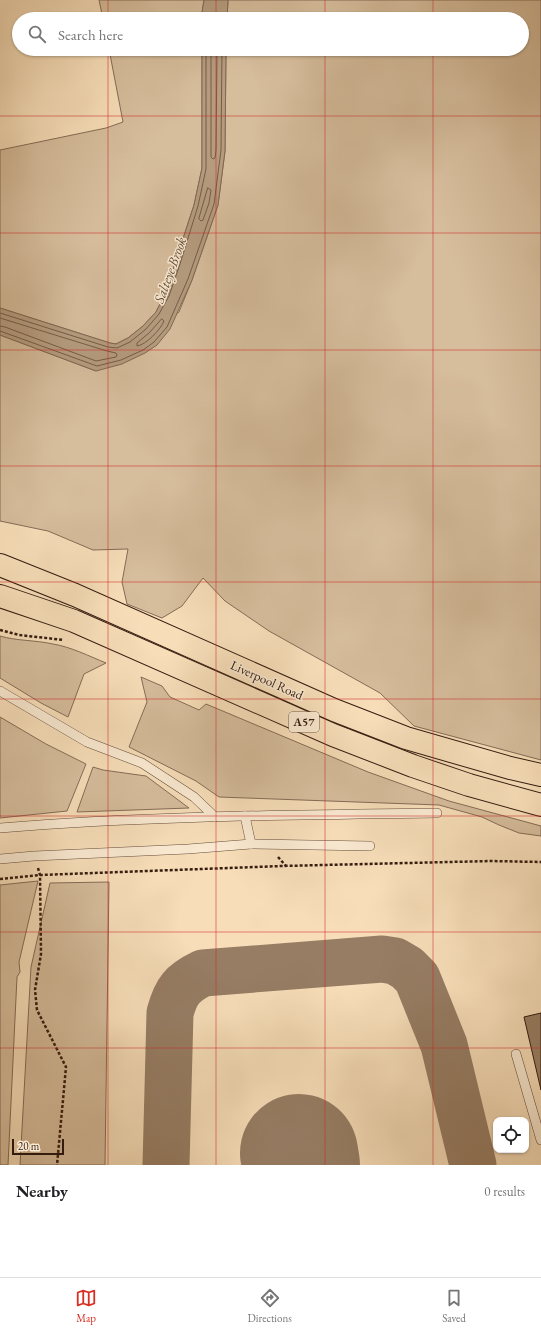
<!DOCTYPE html>
<style>
:root{--surface:#fff;--page:#f6f6f6;--text:#202124;--muted:#757577;--line:#e0e0e0;--accent:#d93025}
body{margin:0;font-family:"EB Garamond",serif;background:var(--page);color:var(--text)}
.controls{position:absolute;right:12px;bottom:12px;display:grid;overflow:hidden;border-radius:8px;box-shadow:0 1px 3px #0004}
.controls button{width:36px;height:36px;display:grid;place-items:center;padding:0;border:0;border-bottom:1px solid var(--line);background:var(--surface);color:var(--text);font:20px sans-serif}
.scale{position:absolute;left:12px;bottom:10px;width:52px;box-sizing:border-box;padding-left:4px;border:2px solid #341c0f;border-top:0;font-size:11px;line-height:14px;white-space:nowrap;color:#341c0f;-webkit-text-stroke:3px #faead2;paint-order:stroke}
.list{margin:0;padding:0;list-style:none}
h2{display:flex;justify-content:space-between;align-items:center;height:52px;margin:0;padding:0 16px;font-size:17px}
h2 small{font-size:13px;font-weight:400;color:var(--muted)}
.icon{flex:none;width:22px;height:22px;fill:none;stroke:currentColor;stroke-width:2;stroke-linecap:round;stroke-linejoin:round}
.map{position:relative;flex:none;width:541px;height:1165px;overflow:hidden}
.search{position:absolute;background:var(--surface);box-shadow:0 1px 3px #0004;left:12px;right:12px;top:12px;height:44px;display:flex;align-items:center;gap:10px;box-sizing:border-box;padding:0 14px;border-radius:22px;color:var(--muted);font-size:15px}
.sheet{height:112px;background:var(--surface)}
nav{display:flex;justify-content:space-around;align-items:center;box-sizing:border-box;height:56px;border-top:1px solid var(--line);background:var(--surface);font-size:11px;color:var(--muted)}
nav a{display:grid;justify-items:center;gap:2px}
nav .on{color:var(--accent)}
.map>svg:first-child{display:block}
.green{fill:#d6bd9c;stroke:#856c56}
.water{fill:#b59c7f;stroke:#816952}
.lines{fill:none;stroke-linecap:round;stroke-linejoin:round}
.shore{stroke:#745c47;stroke-width:1}
.taxiway{stroke:#967d64;stroke-width:47}
.runway{stroke:#967d64;stroke-width:118}
.building{fill:#998167;stroke:#341c0f}
.lane-casing{stroke:#654c3a;stroke-width:10}
.highway-casing{stroke:#341c0f;stroke-width:24}
.path{stroke:#341c0f;stroke-width:2.5;stroke-dasharray:3 2;stroke-linecap:butt}
.lane{stroke:#faead2;stroke-width:9}
.highway{stroke:#f7deb9;stroke-width:22}
.grid{fill:none;stroke:#d62828;stroke-width:1;stroke-opacity:0.55}
.labels{text-anchor:middle;dominant-baseline:central;stroke-width:3;stroke-linejoin:round;paint-order:stroke}
.shield{fill:#faead2;stroke:#6f5a4a;stroke-width:1}
.shield-label{font-size:12px;font-weight:bold;fill:#341c0f}
.street-label{font-size:13px;fill:#341c0f;stroke:#faead2}
.water-label{font-size:14px;font-style:italic;fill:#614936;stroke:#faead2}
</style>
<div class="map">
<svg width="541" height="1165" viewBox="0 0 541 1165">
<rect width="100%" height="100%" fill="#f7deb9"/>
<filter id="stains"><feTurbulence type="fractalNoise" baseFrequency=".005" numOctaves="4"/><feColorMatrix values="0 0 0 0 .2 0 0 0 0 .09 0 0 0 0 .02 0 0 0 .5 -.17"/></filter>
<radialGradient id="worn" r=".72"><stop offset=".6" stop-color="#630" stop-opacity="0"/><stop offset="1" stop-color="#630" stop-opacity=".3"/></radialGradient>
<g class="green">
<polygon points="99,0 204,0 201,19 103,19"/>
<polygon points="228,0 541,0 541,760 414,726 380,693 269,631 225,601 203,578 182,606 162,618 127,604 122,582 128,549 93,550 48,531 0,521 0,335 96,371 179,312 192,280 218,205 225,151 226,49 522,49 522,19 227,19"/>
<polygon points="109,49 202,49 202,168 194,205 165,294 156,312 143,326 128,338 116,344 110,343 0,308 0,150 106,128 123,122"/>
<path d="M0,636c17,5 35,4 53,8 18,3 36,12 53,19l-22,11 -16,43 -27,-14 -41,-25z"/>
<polygon points="141,677 162,686 170,697 199,710 206,704 368,772 449,801 541,826 541,836 519,833 499,825 482,817 439,805 219,797 196,781 129,747 147,702"/>
<polygon points="0,717 46,744 86,764 67,811 0,818"/>
<polygon points="93,767 103,770 146,776 189,808 77,812"/>
<polygon points="38,881 19,962 20,972 17,977 8,1165 0,1165 0,885"/>
<polygon points="109,882 105,1165 20,1165 31,967 50,883"/>
</g>
<g class="water">
<polygon points="204,0 228,0 227,19 201,19"/>
<polygon points="202,49 226,49 225,151 218,205 192,280 170,329 157,345 145,353 122,364 96,371 0,335 0,308 110,343 116,344 128,338 143,326 156,312 165,294 194,205 202,168"/>
</g>
<g class="lines">
<g class="shore">
<polyline points="211,49 211,157 213,159 215,158 216,150 217,49"/>
<polygon points="208,188 211,190 209,203 203,220 201,221 199,219"/>
<polyline points="0,313 108,347 117,348 130,342 146,329 159,314 169,296 180,264 198,206 206,169 206,49"/>
<polyline points="0,318 107,351 116,353 117,355 116,357 96,361 5,327 0,326"/>
<path d="M162,319l2,2c-3,8 -18,24 -27,25v-3l12,-10z"/>
<polyline points="0,331 97,366 121,360 143,350 154,342 167,327 188,279 214,204 221,150 222,49"/>
</g>
<path class="taxiway" d="M166,1165l4,-152c6,-22 12,-30 33,-40l179,-14 13,2 12,7 10,10 27,67 29,120"/>
<polyline class="runway" points="299,1153 301,1165"/>
</g>
<polygon class="building" points="541,1013 541,1090 524,1017"/>
<g class="lines">
<defs>
<g id="lane">
<polyline points="0,691 87,742 142,763 194,797 215,817"/>
<polyline points="245,816 251,844"/>
<path d="M0,828c145,-12 291,-13 437,-15"/>
<polyline points="0,859 34,856 188,849 251,844 370,846"/>
<polyline points="516,1054 541,1140"/>
</g>
<g id="highway">
<polyline points="0,565 75,595 334,710 406,738 510,768 541,775"/>
<polyline points="0,596 74,621 333,735 413,766 469,785 541,805"/>
</g>
</defs>
<use href="#lane" class="lane-casing"/>
<use href="#highway" class="highway-casing"/>
<g class="path">
<polyline points="0,630 19,635 64,640"/>
<polyline points="278,857 286,866"/>
<polyline points="38,868 40,875 41,954 35,990 37,1010 66,1067 57,1165"/>
<polyline points="0,879 40,875 282,866 491,861 541,862"/>
</g>
<use href="#lane" class="lane"/>
<use href="#highway" class="highway"/>
</g>
<path class="grid" d="M108,0v19M216,0v19M325,0v19M433,0v19M108,49v1116M216,49v1116M325,49v1116M433,49v1116M0,116h541M0,233h541M0,350h541M0,466h541M0,582h541M0,699h541M0,816h541M0,932h541M0,1048h541"/>
<g class="labels">
<rect class="shield" x="289" y="712" width="30" height="20" rx="3"/>
<g class="shield-label">
<text x="304" y="722">A57</text>
</g>
<g class="street-label">
<text transform="translate(267 680) rotate(24)">Liverpool Road</text>
</g>
<g class="water-label">
<text transform="translate(170 270) rotate(-70)">Salteye Brook</text>
</g>
</g>
<rect width="100%" height="100%" filter="url(#stains)"/>
<rect width="100%" height="100%" fill="url(#worn)"/>
</svg>
<div class="controls">
<button><svg class="icon" aria-label="locate" viewBox="0 0 24 24"><circle cx="12" cy="12" r="6"/><path d="M12 2v4M12 18v4M2 12h4M18 12h4"/></svg></button>
</div>
<div class="scale">20 m</div>
<div class="search"><svg class="icon" aria-label="search" viewBox="0 0 24 24"><circle cx="10" cy="10" r="6"/><path d="M15 15l6 6"/></svg>Search here</div>
</div>
<section class="sheet">
<h2>Nearby<small>0 results</small></h2>
<ul class="list">
</ul>
</section>
<nav>
<a class="on"><svg class="icon" aria-label="map" viewBox="0 0 24 24"><path d="M3 6l6-2 6 2 6-2v14l-6 2-6-2-6 2zM9 4v14M15 6v14"/></svg>Map</a>
<a><svg class="icon" aria-label="directions" viewBox="0 0 24 24"><path d="M12 3l9 9-9 9-9-9zM9 14v-3h6M13 9l2 2-2 2"/></svg>Directions</a>
<a><svg class="icon" aria-label="saved" viewBox="0 0 24 24"><path d="M7 4h10v16l-5-4-5 4z"/></svg>Saved</a>
</nav>
